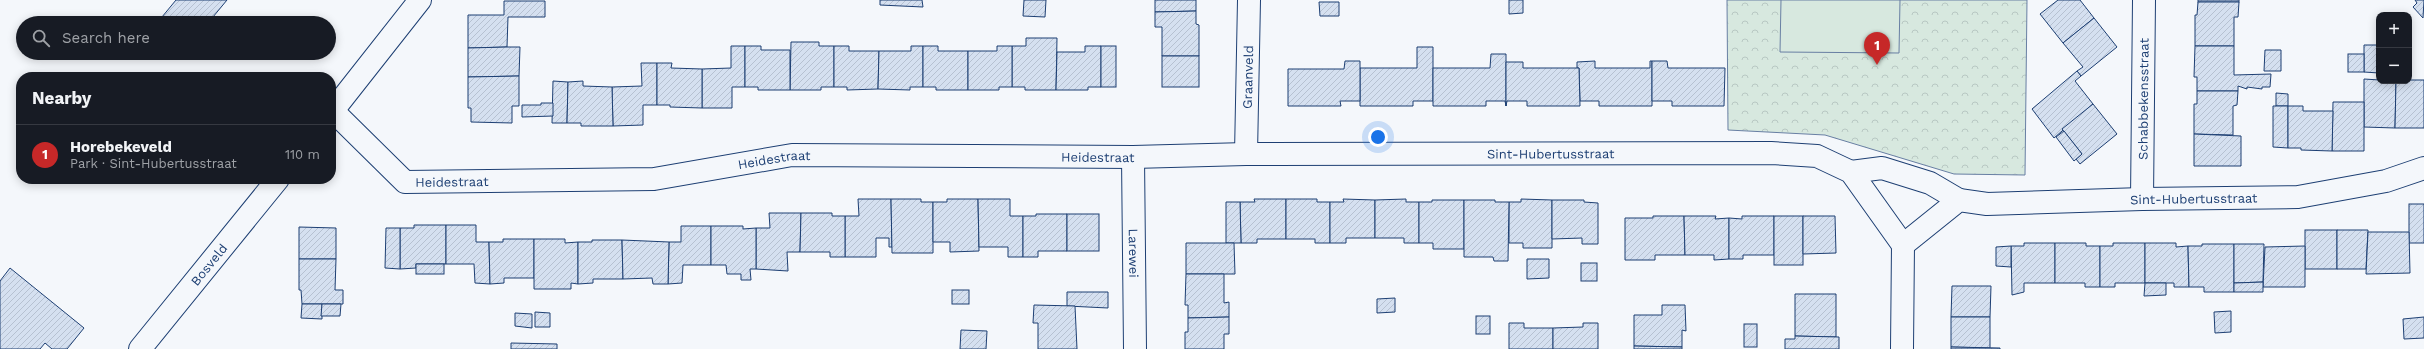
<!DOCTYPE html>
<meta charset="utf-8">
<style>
:root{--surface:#171b24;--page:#20242c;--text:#f1f3f6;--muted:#9ea1a6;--line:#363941;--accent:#c62828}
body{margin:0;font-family:"Work Sans",sans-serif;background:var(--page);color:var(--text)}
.controls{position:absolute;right:12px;top:12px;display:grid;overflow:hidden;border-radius:8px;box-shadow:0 2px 10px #0003}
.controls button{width:36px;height:36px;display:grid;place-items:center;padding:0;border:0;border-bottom:1px solid var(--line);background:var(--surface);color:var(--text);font:20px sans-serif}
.you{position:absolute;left:1378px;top:137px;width:14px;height:14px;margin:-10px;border:3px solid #fff;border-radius:50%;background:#1a73e8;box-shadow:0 0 0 6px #1a73e833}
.badge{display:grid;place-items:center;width:26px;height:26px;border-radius:50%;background:var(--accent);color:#fff;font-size:13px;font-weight:700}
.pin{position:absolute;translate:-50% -33px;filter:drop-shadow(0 1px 2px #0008)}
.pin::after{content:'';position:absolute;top:21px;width:14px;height:12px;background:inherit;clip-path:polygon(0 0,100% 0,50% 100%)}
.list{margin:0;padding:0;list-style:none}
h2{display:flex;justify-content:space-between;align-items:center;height:52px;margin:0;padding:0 16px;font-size:17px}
h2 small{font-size:13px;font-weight:400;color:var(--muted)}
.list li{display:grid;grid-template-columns:26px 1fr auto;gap:12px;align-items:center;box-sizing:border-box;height:60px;padding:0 16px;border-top:1px solid var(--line)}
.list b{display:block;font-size:15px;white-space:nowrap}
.list p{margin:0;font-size:13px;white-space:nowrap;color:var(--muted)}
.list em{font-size:13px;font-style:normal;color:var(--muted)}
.icon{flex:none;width:22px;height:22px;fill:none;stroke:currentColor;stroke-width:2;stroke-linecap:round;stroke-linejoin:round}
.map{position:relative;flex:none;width:2424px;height:349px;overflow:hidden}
.search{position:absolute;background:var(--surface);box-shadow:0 2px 10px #0003;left:16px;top:16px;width:320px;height:44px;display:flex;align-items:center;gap:10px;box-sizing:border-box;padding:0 14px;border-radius:22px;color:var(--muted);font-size:15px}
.panel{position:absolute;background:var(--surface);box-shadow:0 2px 10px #0003;left:16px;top:72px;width:320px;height:112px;border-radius:16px}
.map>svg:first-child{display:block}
.park{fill:url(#park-crowns);stroke:#687fa3}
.pitch{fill:#d7e8df;stroke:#687fa3}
.building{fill:url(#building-hatch);stroke:#1d3f73}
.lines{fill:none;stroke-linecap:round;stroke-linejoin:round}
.minor-casing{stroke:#1d3f73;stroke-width:24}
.minor{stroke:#f4f7fb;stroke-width:22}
.labels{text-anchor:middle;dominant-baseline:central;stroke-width:3;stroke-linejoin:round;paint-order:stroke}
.street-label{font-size:13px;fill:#1d3f73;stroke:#f4f7fb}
</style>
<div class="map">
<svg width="2424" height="349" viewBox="0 0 2424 349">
<defs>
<pattern id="park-crowns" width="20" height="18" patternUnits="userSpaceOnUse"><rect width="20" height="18" fill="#d7e8df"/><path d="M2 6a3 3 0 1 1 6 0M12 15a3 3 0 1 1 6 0" fill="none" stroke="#b8c8c3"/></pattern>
<pattern id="building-hatch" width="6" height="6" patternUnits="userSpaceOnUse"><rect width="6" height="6" fill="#d5e0f0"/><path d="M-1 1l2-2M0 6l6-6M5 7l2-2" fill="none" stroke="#b6c1d1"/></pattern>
</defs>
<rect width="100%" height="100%" fill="#f4f7fb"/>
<polygon class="park" points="1727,0 2027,0 2025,175 1954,174 1825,135 1728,130"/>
<polygon class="pitch" points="1781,0 1900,0 1899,53 1780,52"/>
<g class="building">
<polygon points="176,0 227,0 208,23 157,23"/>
<polygon points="880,0 922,0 923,7 880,5"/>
<polygon points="1024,0 1046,0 1045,17 1023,16"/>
<polygon points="1155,0 1196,0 1196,11 1155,12"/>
<polygon points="1509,0 1523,0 1523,13 1509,14"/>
<polygon points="2058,0 2080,0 2094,18 2063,43 2040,14"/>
<rect x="2198" y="0" width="41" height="2"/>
<polygon points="2415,0 2424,0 2423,18 2413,7 2417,3"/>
<polygon points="504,1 545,1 545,17 508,17 507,47 468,48 468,15 504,15"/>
<polygon points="1319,2 1339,2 1339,16 1320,16"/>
<polygon points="2198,2 2239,2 2238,17 2234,17 2234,46 2195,46 2195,15 2197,15"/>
<polygon points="1196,11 1196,24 1199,25 1199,56 1162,56 1162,27 1155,27 1155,12"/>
<polygon points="2094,18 2117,47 2081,76 2077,71 2083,67 2063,43"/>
<polygon points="1026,38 1057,38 1056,90 1025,90 1025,87 1012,87 1012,46 1026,46"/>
<polygon points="791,42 819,42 819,46 834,46 834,87 821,87 821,90 790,90"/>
<polygon points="2364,45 2379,45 2379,73 2364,72"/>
<polygon points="731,46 745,46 745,87 732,87 732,108 702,108 702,69 731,68"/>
<polygon points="745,46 761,46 761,50 790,50 790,90 758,90 758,87 745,87"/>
<polygon points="834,46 849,46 849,51 879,51 878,89 847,90 847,87 834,87"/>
<polygon points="911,46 923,46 923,87 910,87 910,90 878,89 879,51 911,51"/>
<polygon points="923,46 938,46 938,51 968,51 968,90 936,90 936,87 923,87"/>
<polygon points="997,46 1012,46 1012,87 999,87 999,90 968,90 968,51 997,51"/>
<polygon points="1085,46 1101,46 1101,87 1088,87 1088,90 1056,90 1057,52 1085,52"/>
<rect x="1101" y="46" width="15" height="41"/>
<polygon points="2195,46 2234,46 2234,75 2271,74 2270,87 2262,87 2262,89 2247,87 2247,89 2238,86 2238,91 2197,91 2197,77 2194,77"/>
<polygon points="507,47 520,47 519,76 468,77 468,48"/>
<polygon points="1417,47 1433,47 1433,101 1413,101 1413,106 1360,106 1360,68 1417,68"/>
<polygon points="2265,50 2281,50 2281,71 2264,71"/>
<polygon points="1491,54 1506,54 1506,106 1505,101 1486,101 1486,106 1433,106 1433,68 1490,68"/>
<rect x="2348" y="54" width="16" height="18"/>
<rect x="1162" y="56" width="37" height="31"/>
<polygon points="1345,61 1360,61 1360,101 1340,101 1341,106 1288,106 1288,69 1344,69"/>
<polygon points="1595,61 1595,68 1650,68 1650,61 1652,61 1652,106 1599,106 1599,101 1580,101 1579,68 1577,68 1577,62"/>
<polygon points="1652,61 1667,61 1668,68 1725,68 1724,106 1672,106 1672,101 1652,101"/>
<polygon points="1506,62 1523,62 1523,68 1579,68 1580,106 1527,106 1527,101 1507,101 1506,106"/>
<polygon points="641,63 657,63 657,105 643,105 643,125 613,126 612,87 642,86"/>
<polygon points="657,63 672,63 671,68 702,69 702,108 670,107 670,105 657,105"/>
<polygon points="2077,71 2081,76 2075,81 2093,104 2054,138 2032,109"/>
<polygon points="519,76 519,106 512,106 512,123 471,122 471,108 468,108 468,77"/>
<polygon points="2364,79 2396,81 2395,128 2364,127"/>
<polygon points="2409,80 2424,80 2424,128 2395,128 2396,81"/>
<polygon points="553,81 568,82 567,123 552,123"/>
<polygon points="583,81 583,86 612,87 613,126 581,126 581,123 567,123 568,82"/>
<polygon points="2197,91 2238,91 2237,105 2233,106 2233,135 2194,134 2194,104 2197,104"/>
<polygon points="2276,93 2288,94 2288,106 2276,106"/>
<polygon points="2333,102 2364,102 2364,151 2332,151"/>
<polygon points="541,103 553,103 553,116 522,117 522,105 541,105"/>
<polygon points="2093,104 2117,134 2080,164 2076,159 2082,154 2062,129"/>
<polygon points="2273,106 2288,106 2288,148 2273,147"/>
<polygon points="2288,106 2303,106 2303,111 2333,111 2332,151 2301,150 2301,148 2288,148"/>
<polygon points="2064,131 2082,154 2074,161 2056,137"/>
<polygon points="2194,134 2241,136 2241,166 2194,166"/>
<polygon points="858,199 891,199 892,247 889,247 889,238 876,238 876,257 845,257 845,216 859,216"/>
<polygon points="891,199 921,199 921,202 933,202 933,253 892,253"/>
<polygon points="947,199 978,199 979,251 950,252 950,242 933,242 933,202 947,202"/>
<polygon points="978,199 1010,199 1010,216 1023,216 1023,257 1008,257 1008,247 979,247"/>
<polygon points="1254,199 1286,199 1286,239 1257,239 1257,243 1241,243 1240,202 1255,202"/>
<polygon points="1286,199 1317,199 1317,202 1330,202 1330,243 1315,243 1315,239 1286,239"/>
<polygon points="1343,199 1375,200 1375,238 1346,238 1346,243 1330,243 1330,202 1344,202"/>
<polygon points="1406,199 1406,202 1419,202 1419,243 1404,243 1404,238 1375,238 1375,200"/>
<polygon points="1521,199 1552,200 1552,248 1523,248 1523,243 1509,243 1509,202 1521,202"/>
<polygon points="1432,200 1464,200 1464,249 1433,249 1433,243 1419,243 1419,202 1432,202"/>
<polygon points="1464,200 1495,200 1495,202 1509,202 1508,261 1494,261 1493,257 1464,257"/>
<polygon points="1552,200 1584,200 1584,202 1598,203 1598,244 1582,244 1582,238 1552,239"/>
<polygon points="1226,202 1240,202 1241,243 1226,243"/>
<rect x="2409" y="204" width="15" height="39"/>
<polygon points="769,213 801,213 800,252 787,252 788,271 756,269 756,228 770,228"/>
<polygon points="801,213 832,213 832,216 845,216 845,257 830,257 830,252 800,252"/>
<polygon points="1036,214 1067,214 1067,251 1038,251 1038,257 1023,257 1023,216 1036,216"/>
<rect x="1067" y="214" width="32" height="37"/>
<polygon points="1653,216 1684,216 1685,255 1655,255 1655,260 1625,260 1625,218 1653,218"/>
<polygon points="1684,216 1716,216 1715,219 1729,218 1729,259 1714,260 1714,255 1685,255"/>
<polygon points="1742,216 1774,216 1774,255 1743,255 1743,259 1729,259 1729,218 1742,219"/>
<rect x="1774" y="216" width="29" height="49"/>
<polygon points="1803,216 1835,216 1836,253 1803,254"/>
<polygon points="414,225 446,225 446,264 416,264 416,268 400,269 400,228 414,228"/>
<polygon points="446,225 476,225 476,242 489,242 490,284 475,283 474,264 446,264"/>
<polygon points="681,226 711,226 711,265 683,265 682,283 668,284 669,242 681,242"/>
<polygon points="711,226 743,226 743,229 756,228 756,269 750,269 751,280 741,280 741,274 727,274 726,265 711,265"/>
<polygon points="299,227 336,228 336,259 299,259"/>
<polygon points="386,228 400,228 400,269 385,268"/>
<rect x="2305" y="230" width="32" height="39"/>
<polygon points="2337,230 2368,230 2366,269 2337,269"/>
<polygon points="2368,232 2409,232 2410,273 2366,274"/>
<polygon points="503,239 534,239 534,278 504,278 504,283 490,284 489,242 503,242"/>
<polygon points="534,239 565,239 565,243 578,242 578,284 571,283 571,289 534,289"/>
<polygon points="592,240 622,240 623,279 593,279 593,283 578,284 578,242 592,242"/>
<polygon points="622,240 669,242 668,284 653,284 652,278 623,279"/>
<polygon points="1186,243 1234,243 1235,274 1186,274"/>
<polygon points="2024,243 2055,243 2055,283 2024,283 2024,292 2012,295 2011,246 2024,246"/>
<polygon points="2055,243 2086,243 2086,246 2100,246 2100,287 2085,287 2085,283 2055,283"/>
<polygon points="2113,243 2145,243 2145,283 2115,283 2115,287 2100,287 2100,246 2113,246"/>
<polygon points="2145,243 2176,243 2176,247 2188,246 2189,287 2174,287 2174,283 2145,283"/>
<polygon points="2202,244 2234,244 2234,292 2204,292 2204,287 2189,287 2188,246 2202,246"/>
<polygon points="2234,244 2264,244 2263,282 2234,283"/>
<polygon points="2011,246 2011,267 1996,266 1996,247"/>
<polygon points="2305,246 2305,287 2263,287 2265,247"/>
<polygon points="299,259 336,259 335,290 343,290 343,304 302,304 301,290 299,290"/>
<polygon points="1527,259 1549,259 1549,278 1527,279"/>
<rect x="1581" y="263" width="16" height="18"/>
<rect x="416" y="264" width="28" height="10"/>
<polygon points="10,268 84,328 67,349 52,349 45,343 40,349 0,349 0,281"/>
<polygon points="1186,274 1224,274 1224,303 1229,302 1229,317 1188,318 1188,305 1185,305"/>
<polygon points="2263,282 2263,292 2234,292 2234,283"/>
<polygon points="2145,283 2166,283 2166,295 2144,296"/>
<polygon points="1952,286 1991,286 1990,317 1951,317"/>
<rect x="952" y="290" width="17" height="14"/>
<polygon points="1067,292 1108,292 1108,308 1067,306"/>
<polygon points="1795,294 1836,294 1836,337 1795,336"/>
<polygon points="1395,298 1395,312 1377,313 1377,299"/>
<polygon points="302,304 322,304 322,319 301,318"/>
<polygon points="322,304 341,304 340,316 321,316"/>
<polygon points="1034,305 1075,306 1077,349 1038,349 1038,323 1033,323"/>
<polygon points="1662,305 1685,305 1686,331 1682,330 1682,347 1634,346 1634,315 1662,315"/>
<polygon points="2231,311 2231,332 2215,333 2214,312"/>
<polygon points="535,312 550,313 550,327 535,327"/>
<polygon points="515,313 532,314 532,328 515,326"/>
<rect x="1476" y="316" width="14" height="18"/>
<polygon points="1229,317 1229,334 1224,334 1224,349 1185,349 1185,332 1188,332 1188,318"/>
<polygon points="1951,317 1990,317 1990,348 1951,347"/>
<polygon points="2424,317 2424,338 2404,339 2403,319"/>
<polygon points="1509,323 1524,323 1524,328 1553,328 1553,349 1509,349"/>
<polygon points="1583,323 1598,323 1598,349 1553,349 1553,328 1583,327"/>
<rect x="1744" y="324" width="13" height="23"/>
<polygon points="961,330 987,331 986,349 960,349"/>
<polygon points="1795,336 1839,337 1839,349 1785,349 1785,339 1795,339"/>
<polygon points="511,343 557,344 557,349 511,349"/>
<polygon points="1634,346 1682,347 1682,349 1634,349"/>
<polygon points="1951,347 2000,348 2000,349 1951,349"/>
</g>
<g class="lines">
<defs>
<g id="minor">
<path id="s1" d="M333,111l72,71 249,-3 138,-24 341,2 113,-3 525,-1 46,3 34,16 52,73"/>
<polyline points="331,113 420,0"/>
<path id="s2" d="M1246,154l3,-154"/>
<path id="s3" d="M1133,157l2,192"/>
<polyline points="1851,172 1882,168 1930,183 1959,200"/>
<path id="s4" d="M2142,199l2,-199"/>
<path id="s5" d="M1903,245l56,-45 28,4 155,-5 156,-2 88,-16 38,-13"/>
<path id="s6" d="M140,349l138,-170"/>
<polyline points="1902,349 1903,245"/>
</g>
</defs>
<use href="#minor" class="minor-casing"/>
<use href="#minor" class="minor"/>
</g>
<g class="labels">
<g class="street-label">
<text stroke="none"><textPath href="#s2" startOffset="77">Graanveld</textPath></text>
<text stroke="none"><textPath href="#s4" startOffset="100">Schabbekensstraat</textPath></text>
<text stroke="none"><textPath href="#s1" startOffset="1249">Sint-Hubertusstraat</textPath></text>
<text stroke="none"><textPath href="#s1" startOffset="796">Heidestraat</textPath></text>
<text stroke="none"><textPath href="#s1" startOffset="472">Heidestraat</textPath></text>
<text stroke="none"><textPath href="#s1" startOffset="148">Heidestraat</textPath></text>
<text stroke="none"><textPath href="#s5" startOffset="307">Sint-Hubertusstraat</textPath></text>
<text stroke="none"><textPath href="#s3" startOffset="96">Larewei</textPath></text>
<text stroke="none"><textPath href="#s6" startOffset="109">Bosveld</textPath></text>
</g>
</g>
</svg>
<div class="controls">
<button>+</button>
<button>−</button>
</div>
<div class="you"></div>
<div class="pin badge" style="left:1877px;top:65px">1</div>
<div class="search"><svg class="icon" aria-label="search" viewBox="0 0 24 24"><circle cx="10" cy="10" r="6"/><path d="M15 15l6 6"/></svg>Search here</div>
<section class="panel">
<h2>Nearby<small></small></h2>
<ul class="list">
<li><span class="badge">1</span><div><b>Horebekeveld</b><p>Park · Sint-Hubertusstraat</p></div><em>110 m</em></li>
</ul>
</section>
</div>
